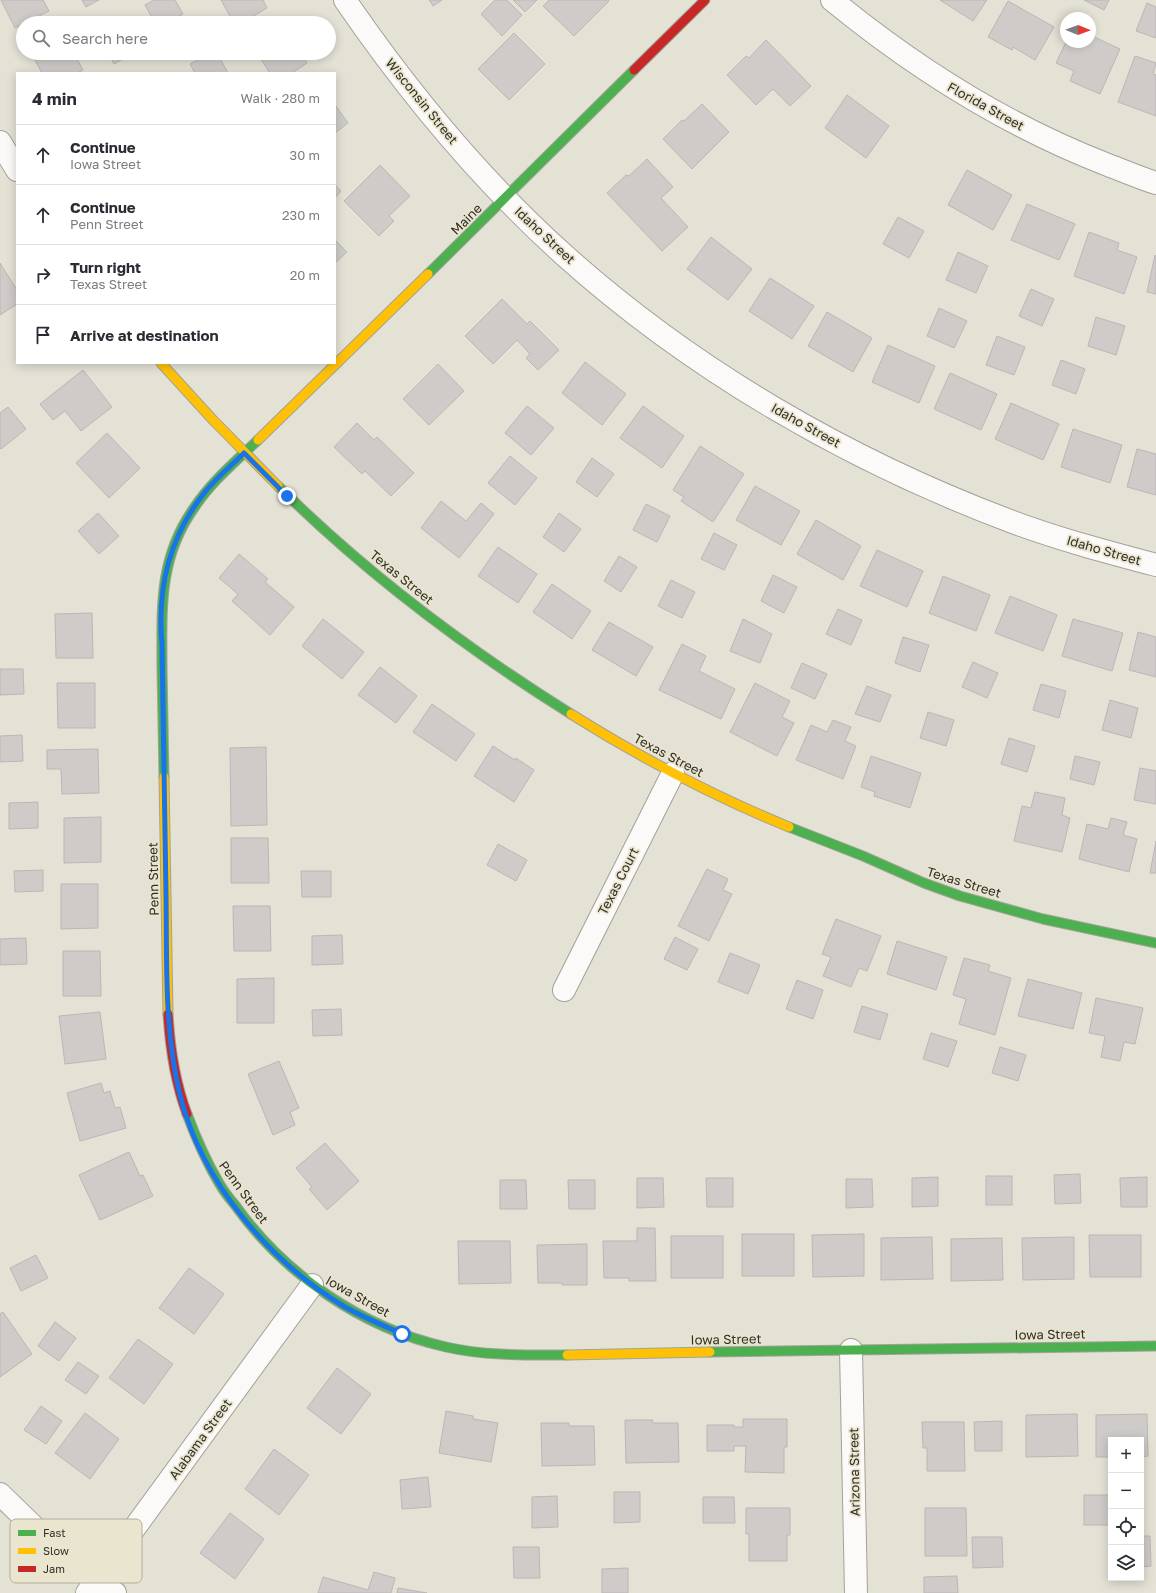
<!DOCTYPE html>
<meta charset="utf-8">
<style>
:root{--surface:#fff;--page:#f2f2f3;--text:#2b2b33;--muted:#7c7c81;--line:#e1e1e2}
body{margin:0;font-family:"Golos Text",sans-serif;background:var(--page);color:var(--text)}
.controls{position:absolute;right:12px;bottom:12px;display:grid;overflow:hidden;border-radius:0px;box-shadow:0 2px 10px #0003}
.controls button{width:36px;height:36px;display:grid;place-items:center;padding:0;border:0;border-bottom:1px solid var(--line);background:var(--surface);color:var(--text);font:20px sans-serif}
.compass{position:absolute;left:1060px;top:12px;width:36px;height:36px;border-radius:50%;background:var(--surface);box-shadow:0 2px 10px #0003;rotate:91deg}
.stop{position:absolute;width:12px;height:12px;margin:-9px;border:3px solid #1a73e8;border-radius:50%;background:#fff}
.stop.end{background:#1a73e8;border-color:#fff;box-shadow:0 1px 4px #0008}
.list{margin:0;padding:0;list-style:none}
h2{display:flex;justify-content:space-between;align-items:center;height:52px;margin:0;padding:0 16px;font-size:17px}
h2 small{font-size:13px;font-weight:400;color:var(--muted)}
.list li{display:grid;grid-template-columns:26px 1fr auto;gap:12px;align-items:center;box-sizing:border-box;height:60px;padding:0 16px;border-top:1px solid var(--line)}
.list b{display:block;font-size:15px;white-space:nowrap}
.list p{margin:0;font-size:13px;white-space:nowrap;color:var(--muted)}
.list em{font-size:13px;font-style:normal;color:var(--muted)}
.icon{flex:none;width:22px;height:22px;fill:none;stroke:currentColor;stroke-width:2;stroke-linecap:round;stroke-linejoin:round}
.map{position:relative;flex:none;width:1156px;height:1593px;overflow:hidden}
.search{position:absolute;background:var(--surface);box-shadow:0 2px 10px #0003;left:16px;top:16px;width:320px;height:44px;display:flex;align-items:center;gap:10px;box-sizing:border-box;padding:0 14px;border-radius:22px;color:var(--muted);font-size:15px}
.panel{position:absolute;background:var(--surface);box-shadow:0 2px 10px #0003;left:16px;top:72px;width:320px;height:292px;border-radius:0px}
.map>svg:first-child{display:block}
.building{fill:#cecbc9;stroke:#bab7b6}
.lines{fill:none;stroke-linecap:round;stroke-linejoin:round}
.street-casing{stroke:#a4a298;stroke-width:24}
.fast-casing{stroke:#a4a298;stroke-width:11}
.slow-casing{stroke:#a4a298;stroke-width:11}
.jam-casing{stroke:#a4a298;stroke-width:11}
.street{stroke:#fbfaf9;stroke-width:22}
.fast{stroke:#4caf50;stroke-width:9}
.slow{stroke:#ffc107;stroke-width:9}
.jam{stroke:#c62828;stroke-width:9}
.route{stroke:#1a73e8;stroke-width:5}
.labels{text-anchor:middle;dominant-baseline:central;stroke-width:3.5;stroke-linejoin:round;paint-order:stroke}
.street-label{font-size:13px;fill:#312f27;stroke:#eae5cf}
.key{fill:#eae5cf;stroke:#b2ae9d;stroke-width:1}
.key-label{font-size:11px;fill:#312f27}
</style>
<div class="map">
<svg width="1156" height="1593" viewBox="0 0 1156 1593">
<rect width="100%" height="100%" fill="#e4e1d5"/>
<g class="building">
<polygon points="1,0 43,0 49,11 15,28"/>
<polygon points="82,0 99,0 86,7"/>
<polygon points="154,0 175,0 183,14 168,23 155,23 145,5"/>
<polygon points="221,0 263,0 267,8 242,23 234,23"/>
<polygon points="429,0 442,0 433,6"/>
<polygon points="495,0 507,0 522,15 502,36 481,14"/>
<polygon points="513,0 537,0 525,12"/>
<polygon points="549,0 608,0 609,1 574,36 543,6"/>
<polygon points="940,0 987,0 973,21"/>
<polygon points="1084,0 1109,0 1104,10"/>
<polygon points="1008,1 1054,27 1035,60 1013,47 1012,50 988,37"/>
<polygon points="1147,3 1156,7 1156,38 1136,31"/>
<polygon points="514,33 545,64 509,100 478,69"/>
<polygon points="1090,35 1120,49 1100,94 1070,81 1074,71 1056,63 1066,42 1090,42"/>
<polygon points="766,40 811,86 790,106 773,89 756,105 727,75 746,56 749,58"/>
<polygon points="31,53 74,53 83,70 77,73 42,73"/>
<polygon points="108,53 134,53 114,64"/>
<polygon points="209,53 217,53 228,73 195,73 190,64"/>
<polygon points="257,53 301,53 307,63 292,73 270,73"/>
<polygon points="1135,56 1156,63 1153,74 1156,75 1156,116 1118,102"/>
<polygon points="847,95 889,126 866,158 825,128"/>
<polygon points="702,104 729,132 692,169 663,139 682,120 684,121"/>
<polygon points="335,105 348,123 335,133"/>
<polygon points="647,159 673,187 661,198 688,227 662,251 607,193 626,175 629,176"/>
<polygon points="380,165 410,196 389,216 394,221 379,236 344,201"/>
<polygon points="967,170 1012,195 993,230 948,205"/>
<polygon points="335,185 341,191 335,198"/>
<polygon points="1027,204 1075,224 1059,260 1011,240"/>
<polygon points="898,217 924,231 909,258 883,244"/>
<polygon points="1089,232 1119,243 1117,250 1137,257 1124,294 1074,276"/>
<polygon points="711,237 752,269 728,300 687,269"/>
<polygon points="335,240 347,252 335,263"/>
<polygon points="958,252 988,266 976,293 946,280"/>
<polygon points="1155,255 1156,256 1156,294 1147,292"/>
<polygon points="0,263 17,290 17,304 0,315"/>
<polygon points="770,278 814,306 792,339 749,311"/>
<polygon points="1031,289 1054,299 1042,326 1019,316"/>
<polygon points="502,299 527,324 530,321 559,350 538,370 526,358 530,354 517,340 493,364 465,336"/>
<polygon points="939,308 967,321 954,348 927,336"/>
<polygon points="827,312 872,338 853,372 808,346"/>
<polygon points="1096,317 1125,326 1116,355 1088,346"/>
<polygon points="997,336 1025,347 1014,375 986,365"/>
<polygon points="888,345 935,366 919,403 872,382"/>
<polygon points="1061,360 1085,369 1076,394 1052,385"/>
<polygon points="585,362 626,394 602,425 562,393"/>
<polygon points="438,364 464,391 429,425 403,399"/>
<polygon points="83,370 112,407 81,431 65,411 53,420 40,404"/>
<polygon points="950,373 997,394 981,430 934,409"/>
<polygon points="1011,403 1059,424 1043,460 995,439"/>
<polygon points="527,406 554,428 531,455 505,433"/>
<polygon points="643,406 684,436 662,468 620,438"/>
<polygon points="8,407 26,429 1,449 0,448 0,413"/>
<polygon points="357,423 374,440 377,437 414,473 391,496 365,471 362,474 334,447"/>
<polygon points="1073,429 1122,445 1110,483 1061,467"/>
<polygon points="107,433 140,468 109,498 76,463"/>
<polygon points="700,446 744,474 713,522 681,501 684,497 673,490"/>
<polygon points="1137,449 1156,454 1156,495 1127,487"/>
<polygon points="510,456 537,478 515,505 488,483"/>
<polygon points="592,458 614,474 597,497 576,482"/>
<polygon points="755,486 800,511 781,545 736,520"/>
<polygon points="441,501 466,521 481,503 494,514 459,558 421,528"/>
<polygon points="646,504 670,516 657,542 633,530"/>
<polygon points="98,513 119,536 99,554 78,531"/>
<polygon points="559,513 581,529 564,552 543,537"/>
<polygon points="816,520 861,546 843,580 797,554"/>
<polygon points="714,533 737,545 724,570 701,559"/>
<polygon points="498,547 537,574 518,603 478,576"/>
<polygon points="877,550 923,571 907,607 860,586"/>
<polygon points="239,554 268,579 265,582 294,607 270,635 232,601 238,594 219,578"/>
<polygon points="619,556 637,567 621,592 604,581"/>
<polygon points="773,575 797,587 784,613 761,601"/>
<polygon points="943,576 990,595 976,631 929,613"/>
<polygon points="671,580 695,592 682,618 658,606"/>
<polygon points="552,584 591,611 572,639 533,612"/>
<polygon points="1010,596 1057,615 1043,651 995,633"/>
<polygon points="838,609 862,620 851,645 826,634"/>
<polygon points="92,613 93,658 56,658 55,614"/>
<polygon points="323,619 364,652 342,679 302,646"/>
<polygon points="743,619 772,634 760,663 730,651"/>
<polygon points="1073,619 1123,633 1112,671 1062,656"/>
<polygon points="609,622 653,647 636,676 592,650"/>
<polygon points="1138,632 1156,637 1156,677 1129,670"/>
<polygon points="903,637 929,645 920,672 895,663"/>
<polygon points="682,644 706,656 699,671 735,689 721,719 659,690"/>
<polygon points="973,662 998,673 987,698 962,687"/>
<polygon points="802,663 827,674 815,699 791,688"/>
<polygon points="380,667 417,696 396,723 358,695"/>
<polygon points="0,669 23,669 24,694 0,695"/>
<polygon points="57,683 95,683 95,728 58,728"/>
<polygon points="755,683 790,701 782,717 794,723 777,756 730,732"/>
<polygon points="1041,684 1066,691 1059,718 1033,710"/>
<polygon points="867,686 891,695 880,722 855,714"/>
<polygon points="1110,700 1138,708 1131,738 1102,730"/>
<polygon points="432,704 475,734 456,761 413,732"/>
<polygon points="928,712 954,720 946,746 920,738"/>
<polygon points="833,720 851,727 845,741 856,746 843,779 796,760 811,725 827,732"/>
<polygon points="22,735 23,761 0,762 0,736"/>
<polygon points="1009,738 1035,746 1027,772 1001,764"/>
<polygon points="493,746 515,760 516,758 534,770 514,802 474,776"/>
<polygon points="266,747 267,825 231,826 230,748"/>
<polygon points="98,749 99,793 62,794 61,769 47,769 47,750"/>
<polygon points="871,756 921,773 910,808 874,796 875,792 861,787"/>
<polygon points="1075,756 1100,762 1094,785 1070,779"/>
<polygon points="1140,768 1156,771 1156,804 1134,800"/>
<polygon points="1035,792 1065,798 1062,815 1070,818 1062,852 1014,841 1022,806 1031,808"/>
<polygon points="38,802 38,828 9,829 9,803"/>
<polygon points="101,817 101,862 64,863 64,818"/>
<polygon points="1111,818 1127,822 1123,835 1137,839 1129,872 1079,859 1087,824 1108,829"/>
<polygon points="231,838 268,838 269,883 231,883"/>
<polygon points="1156,841 1156,873 1150,873"/>
<polygon points="498,844 527,860 516,881 487,865"/>
<polygon points="707,869 728,879 723,890 732,894 709,941 678,926"/>
<polygon points="43,870 43,891 15,892 14,871"/>
<polygon points="301,871 331,871 331,897 302,897"/>
<polygon points="61,884 98,884 98,928 61,929"/>
<polygon points="233,906 270,906 271,951 234,951"/>
<polygon points="836,919 881,936 867,971 859,968 851,987 823,976 831,957 822,954"/>
<polygon points="342,935 343,964 312,965 312,936"/>
<polygon points="675,937 698,949 687,970 664,959"/>
<polygon points="26,938 27,964 0,965 0,939"/>
<polygon points="897,941 947,957 936,990 887,974"/>
<polygon points="63,951 100,951 101,996 63,996"/>
<polygon points="730,953 760,965 748,994 718,982"/>
<polygon points="964,958 990,965 988,971 1011,978 995,1035 959,1024 966,999 953,995"/>
<polygon points="274,978 274,1023 237,1023 237,979"/>
<polygon points="1028,979 1082,993 1073,1029 1018,1016"/>
<polygon points="797,980 823,990 813,1019 786,1009"/>
<polygon points="1096,998 1143,1008 1135,1044 1124,1042 1120,1061 1101,1057 1105,1036 1089,1033"/>
<polygon points="862,1006 888,1014 880,1040 854,1032"/>
<polygon points="341,1009 342,1035 313,1036 312,1010"/>
<polygon points="100,1012 106,1059 65,1064 59,1016"/>
<polygon points="931,1033 957,1041 948,1067 923,1059"/>
<polygon points="1000,1047 1026,1055 1018,1081 992,1073"/>
<polygon points="279,1061 299,1108 290,1112 295,1125 273,1135 248,1074"/>
<polygon points="101,1083 104,1093 110,1091 115,1108 120,1107 126,1128 80,1141 67,1093"/>
<polygon points="325,1143 359,1181 327,1210 309,1189 312,1187 296,1168"/>
<polygon points="129,1152 140,1176 143,1175 153,1196 100,1220 79,1175"/>
<polygon points="1080,1174 1081,1203 1055,1204 1054,1175"/>
<rect x="986" y="1176" width="26" height="29"/>
<polygon points="938,1177 938,1206 912,1207 912,1178"/>
<polygon points="1147,1177 1147,1207 1121,1207 1120,1178"/>
<polygon points="637,1178 663,1178 664,1207 637,1208"/>
<polygon points="706,1178 733,1178 733,1207 707,1207"/>
<polygon points="846,1179 872,1179 873,1207 846,1208"/>
<polygon points="500,1180 526,1180 527,1209 500,1209"/>
<polygon points="568,1180 595,1180 595,1209 569,1209"/>
<polygon points="637,1228 655,1228 656,1281 629,1281 629,1278 604,1278 603,1241 637,1241"/>
<rect x="742" y="1234" width="52" height="42"/>
<polygon points="864,1234 864,1276 813,1277 812,1235"/>
<polygon points="1089,1235 1141,1235 1141,1277 1090,1277"/>
<rect x="671" y="1236" width="52" height="42"/>
<polygon points="932,1237 933,1279 881,1280 881,1238"/>
<polygon points="1074,1237 1074,1279 1023,1280 1022,1238"/>
<polygon points="1002,1238 1003,1280 951,1281 951,1239"/>
<polygon points="458,1241 510,1241 511,1283 459,1284"/>
<polygon points="587,1244 587,1285 562,1285 562,1283 538,1283 537,1245"/>
<polygon points="36,1255 48,1278 21,1291 10,1268"/>
<polygon points="189,1268 224,1294 194,1334 159,1308"/>
<polygon points="3,1312 32,1354 0,1377 0,1314"/>
<polygon points="55,1322 76,1338 59,1361 38,1346"/>
<polygon points="138,1339 173,1364 144,1404 109,1378"/>
<polygon points="78,1362 99,1376 86,1394 65,1380"/>
<polygon points="337,1368 371,1394 341,1434 307,1408"/>
<polygon points="41,1406 62,1421 46,1444 24,1430"/>
<polygon points="446,1411 473,1416 473,1419 498,1423 491,1462 439,1453"/>
<polygon points="85,1413 119,1439 90,1479 55,1453"/>
<polygon points="1077,1414 1078,1456 1026,1457 1026,1415"/>
<polygon points="1147,1414 1148,1456 1141,1457 1141,1440 1111,1440 1111,1457 1096,1457 1096,1415"/>
<polygon points="743,1419 787,1419 787,1447 784,1447 784,1473 745,1472 746,1446 734,1446 734,1451 707,1451 707,1425 734,1425 734,1427 743,1427"/>
<polygon points="625,1420 653,1420 652,1423 678,1423 679,1462 626,1463"/>
<polygon points="1002,1421 1002,1451 975,1451 974,1422"/>
<polygon points="922,1422 964,1422 965,1471 927,1471 927,1448 923,1448"/>
<polygon points="541,1423 569,1423 569,1426 594,1426 595,1465 542,1466"/>
<polygon points="274,1449 309,1475 279,1515 245,1489"/>
<polygon points="428,1477 431,1507 402,1509 400,1480"/>
<polygon points="614,1492 640,1492 640,1522 614,1523"/>
<rect x="1084" y="1495" width="27" height="30"/>
<polygon points="557,1496 558,1527 532,1528 532,1497"/>
<polygon points="703,1497 734,1497 735,1523 703,1523"/>
<polygon points="746,1508 790,1508 790,1535 787,1535 787,1561 749,1561 749,1534 746,1534"/>
<polygon points="925,1508 966,1508 967,1556 925,1556"/>
<polygon points="230,1513 264,1539 235,1579 200,1553"/>
<polygon points="1141,1536 1150,1536 1151,1566 1141,1567"/>
<polygon points="972,1537 1002,1537 1003,1567 973,1568"/>
<polygon points="513,1547 539,1547 540,1578 514,1578"/>
<polygon points="628,1568 628,1593 602,1593 602,1569"/>
<polygon points="374,1572 395,1578 391,1593 318,1593 323,1577 368,1590"/>
<polygon points="957,1576 958,1593 924,1593 924,1577"/>
<polygon points="398,1588 427,1593 397,1593"/>
</g>
<g class="lines">
<defs>
<g id="street">
<path d="M345,0c63,92 135,179 218,254 129,116 285,206 447,267 48,18 97,31 146,44"/>
<path d="M832,0c83,68 175,126 276,165 16,6 32,13 48,18"/>
<polyline points="0,142 17,170"/>
<polyline points="564,990 673,773"/>
<polyline points="851,1350 856,1593"/>
<polyline points="0,1494 71,1563 115,1593"/>
<polyline points="87,1593 312,1285"/>
</g>
<g id="fast">
<polyline points="428,274 634,70"/>
<path d="M278,486c88,87 189,163 293,228"/>
<path d="M164,777c-1,-36 -1,-73 -2,-109 0,-59 -4,-109 32,-160 17,-26 41,-46 64,-68"/>
<polyline points="789,827 863,856 924,883 960,896 1043,919 1156,943"/>
<path d="M187,1114c9,24 19,47 32,69 4,7 10,15 16,22 50,70 127,123 211,142 39,9 81,8 121,8"/>
<polyline points="710,1352 1156,1346"/>
</g>
<g id="slow">
<polyline points="161,363 213,420 278,486"/>
<polyline points="258,440 428,274"/>
<path d="M571,714c70,44 142,82 218,113"/>
<polyline points="164,777 168,1014"/>
<polyline points="567,1355 710,1352"/>
</g>
<g id="jam">
<polyline points="634,70 705,0"/>
<path d="M168,1014c2,34 7,68 19,100"/>
</g>
</defs>
<use href="#street" class="street-casing"/>
<use href="#fast" class="fast-casing"/>
<use href="#slow" class="slow-casing"/>
<use href="#jam" class="jam-casing"/>
<use href="#street" class="street"/>
<use href="#fast" class="fast"/>
<use href="#slow" class="slow"/>
<use href="#jam" class="jam"/>
</g>
<g class="lines">
<path class="route" d="M287,496l-43,-43c-13,13 -28,25 -39,39 -36,45 -48,95 -43,152 1,84 3,167 4,250 1,67 -2,136 14,201 22,88 89,166 165,212 18,10 37,18 57,27"/>
</g>
<g class="labels">
<g class="street-label">
<text transform="translate(422 101) rotate(51)">Wisconsin Street</text>
<text transform="translate(986 106) rotate(29)">Florida Street</text>
<text transform="translate(466 219) rotate(-45)">Maine</text>
<text transform="translate(545 235) rotate(43)">Idaho Street</text>
<text transform="translate(806 425) rotate(29)">Idaho Street</text>
<text transform="translate(1104 550) rotate(16)">Idaho Street</text>
<text transform="translate(402 577) rotate(39)">Texas Street</text>
<text transform="translate(669 755) rotate(28)">Texas Street</text>
<text transform="translate(153 879) rotate(-91)">Penn Street</text>
<text transform="translate(618 881) rotate(-63)">Texas Court</text>
<text transform="translate(964 882) rotate(17)">Texas Street</text>
<text transform="translate(244 1192) rotate(54)">Penn Street</text>
<text transform="translate(358 1296) rotate(29)">Iowa Street</text>
<text transform="translate(1050 1334) rotate(-1)">Iowa Street</text>
<text transform="translate(726 1339) rotate(-1)">Iowa Street</text>
<text transform="translate(200 1439) rotate(-54)">Alabama Street</text>
<text transform="translate(854 1472) rotate(-91)">Arizona Street</text>
</g>
</g>
<rect x="10" y="1519" width="132" height="64" rx="6" class="key"/>
<rect x="18" y="1530" width="18" height="6" fill="#4caf50"/>
<rect x="18" y="1548" width="18" height="6" fill="#ffc107"/>
<rect x="18" y="1566" width="18" height="6" fill="#c62828"/>
<g class="key-label">
<text x="43" y="1537">Fast</text>
<text x="43" y="1555">Slow</text>
<text x="43" y="1573">Jam</text>
</g>
</svg>
<div class="controls">
<button>+</button>
<button>−</button>
<button><svg class="icon" aria-label="locate" viewBox="0 0 24 24"><circle cx="12" cy="12" r="6"/><path d="M12 2v4M12 18v4M2 12h4M18 12h4"/></svg></button>
<button><svg class="icon" aria-label="layers" viewBox="0 0 24 24"><path d="M12 4l9 5-9 5-9-5zM3 14l9 5 9-5"/></svg></button>
</div>
<svg class="compass" viewBox="-18 -18 36 36"><path d="M0-13l5 13h-10z" fill="#e53935"/><path d="M0 13l5-13h-10z" fill="#7c7c81"/></svg>
<div class="stop" style="left:402px;top:1334px"></div>
<div class="stop end" style="left:287px;top:496px"></div>
<div class="search"><svg class="icon" aria-label="search" viewBox="0 0 24 24"><circle cx="10" cy="10" r="6"/><path d="M15 15l6 6"/></svg>Search here</div>
<section class="panel">
<h2>4 min<small>Walk · 280 m</small></h2>
<ul class="list">
<li><svg class="icon" aria-label="ahead" viewBox="0 0 24 24"><path d="M12 20V5M6 11l6-6 6 6"/></svg><div><b>Continue</b><p>Iowa Street</p></div><em>30 m</em></li>
<li><svg class="icon" aria-label="ahead" viewBox="0 0 24 24"><path d="M12 20V5M6 11l6-6 6 6"/></svg><div><b>Continue</b><p>Penn Street</p></div><em>230 m</em></li>
<li><svg class="icon" aria-label="right" viewBox="0 0 24 24"><path d="M7 20v-9h11M14 6l5 5-5 5"/></svg><div><b>Turn right</b><p>Texas Street</p></div><em>20 m</em></li>
<li><svg class="icon" aria-label="arrive" viewBox="0 0 24 24"><path d="M6 21V4h12l-3 4 3 4H6"/></svg><div><b>Arrive at destination</b></div></li>
</ul>
</section>
</div>
